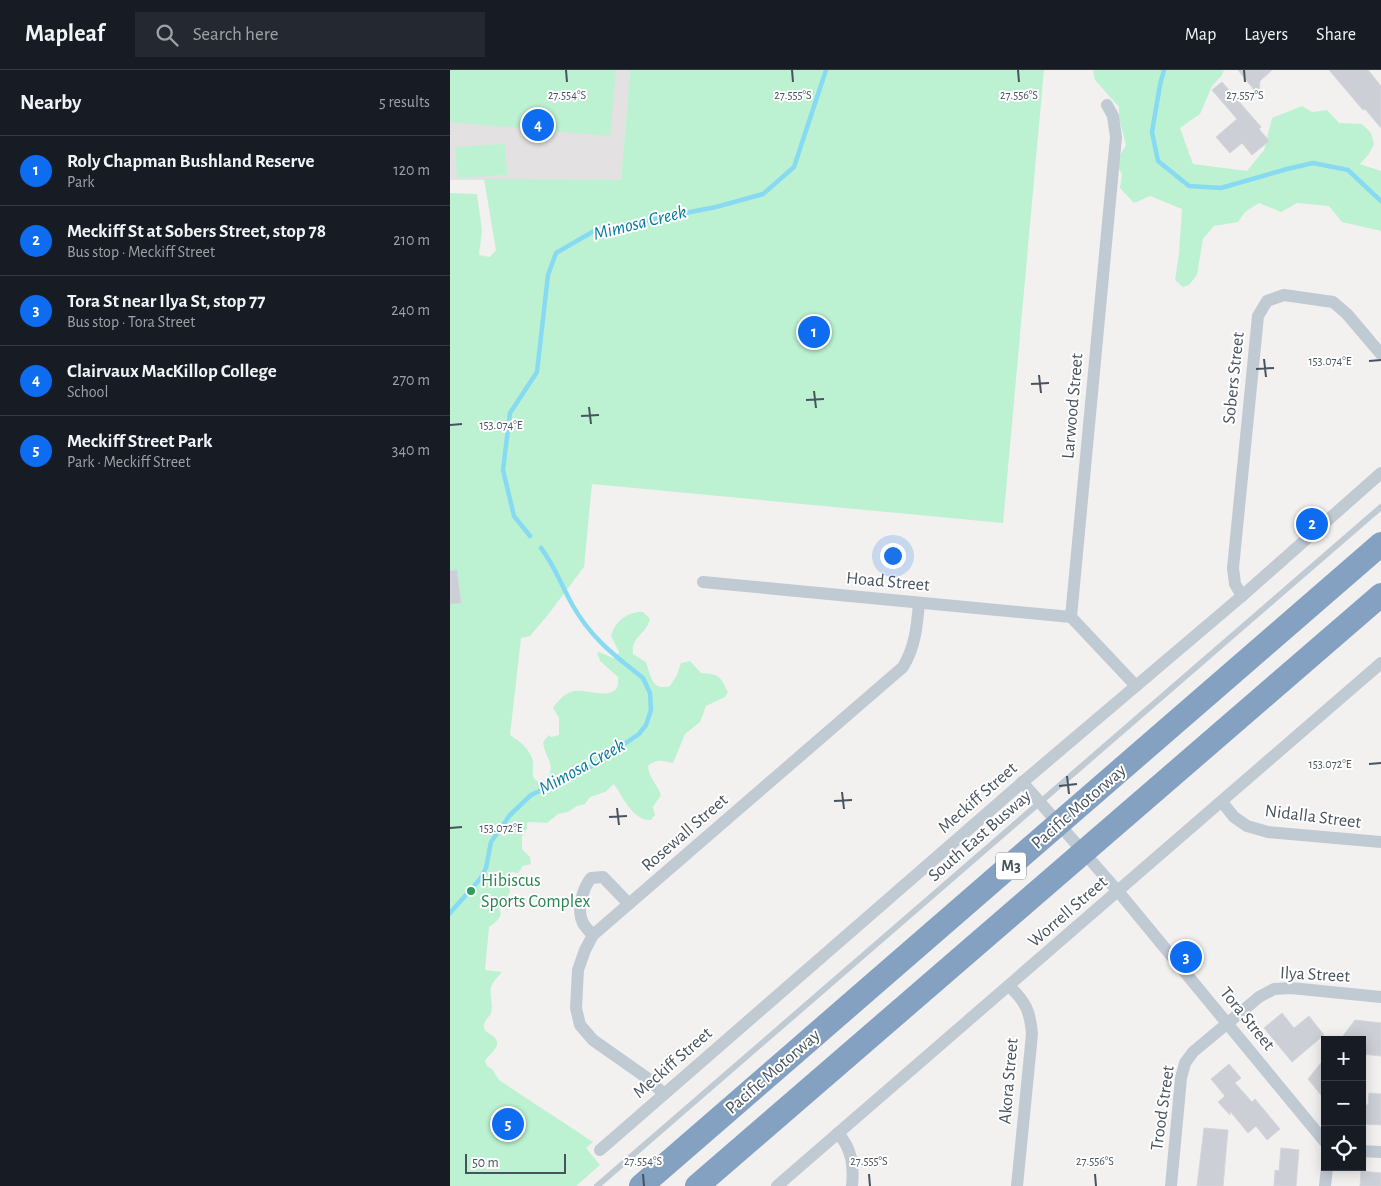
<!DOCTYPE html>
<meta charset="utf-8">
<style>
:root{--surface:#171b24;--page:#242831;--text:#f1f3f6;--muted:#9ea1a6;--line:#363941;--accent:#0d6cef}
body{margin:0;font-family:"Alegreya Sans",sans-serif;background:var(--page);color:var(--text)}
.controls{position:absolute;right:15px;bottom:15px;display:grid;overflow:hidden;border-radius:0px;box-shadow:0 2px 12px #0003}
.controls button{width:45px;height:45px;display:grid;place-items:center;padding:0;border:0;border-bottom:1px solid var(--line);background:var(--surface);color:var(--text);font:25px sans-serif}
.scale{position:absolute;left:15px;bottom:12px;width:101px;box-sizing:border-box;padding-left:5px;border:2px solid #47535f;border-top:0;font-size:14px;line-height:18px;white-space:nowrap;color:#47535f;-webkit-text-stroke:4px #fff;paint-order:stroke}
.you{position:absolute;left:442px;top:485px;width:18px;height:18px;margin:-12px;border:4px solid #fff;border-radius:50%;background:#1a73e8;box-shadow:0 0 0 8px #1a73e833}
.badge{display:grid;place-items:center;width:32px;height:32px;border-radius:50%;background:var(--accent);color:#fff;font-size:16px;font-weight:700}
.pin{position:absolute;translate:-50% -50%;border:2px solid #fff;box-shadow:0 1px 5px #0006}
.list{margin:0;padding:0;list-style:none}
h2{display:flex;justify-content:space-between;align-items:center;height:65px;margin:0;padding:0 20px;font-size:21px}
h2 small{font-size:16px;font-weight:400;color:var(--muted)}
.list li{display:grid;grid-template-columns:32px 1fr auto;gap:15px;align-items:center;box-sizing:border-box;height:70px;padding:0 20px;border-top:1px solid var(--line)}
.list b{display:block;font-size:19px;white-space:nowrap}
.list p{margin:0;font-size:16px;white-space:nowrap;color:var(--muted)}
.list em{font-size:16px;font-style:normal;color:var(--muted)}
.icon{flex:none;width:28px;height:28px;fill:none;stroke:currentColor;stroke-width:2;stroke-linecap:round;stroke-linejoin:round}
.map{position:relative;flex:none;width:931px;height:1116px;overflow:hidden}
header{display:flex;align-items:center;gap:30px;box-sizing:border-box;height:70px;padding:0 25px;background:var(--surface);border-bottom:1px solid var(--line)}
header strong{font-size:24px}
nav{display:flex;gap:28px;margin-inline-start:auto;font-size:18px}
.search{width:350px;height:45px;background:var(--page);display:flex;align-items:center;gap:12px;box-sizing:border-box;padding:0 18px;border-radius:0px;color:var(--muted);font-size:19px}
main{display:flex}
aside{flex:1;background:var(--surface)}
.map>svg:first-child{display:block}
.education{fill:#e4e1e2}
.green{fill:#bcf2d2}
.lines{fill:none;stroke-linecap:round;stroke-linejoin:round}
.stream{stroke:#87daf2;stroke-width:4.5}
.building{fill:#cccfd5;stroke:#d4d6dc}
.lane{stroke:#c0cad3;stroke-width:6}
.street{stroke:#c0cad3;stroke-width:12}
.highway{stroke:#85a1c2;stroke-width:24}
.ticks{fill:none;stroke:#47535f;stroke-width:2}
.leisure-dot{fill:#2e9e5b;stroke:#fff;stroke-width:2}
.labels{text-anchor:middle;dominant-baseline:central;stroke-width:4;stroke-linejoin:round;paint-order:stroke}
.shield{fill:#fff;stroke:#7e878f;stroke-width:1}
.shield-label{font-size:16px;font-weight:bold;fill:#47535f}
.street-label{font-size:18px;fill:#47535f;stroke:#fff}
.leisure-label{font-size:18px;fill:#27864d;stroke:#fff;text-anchor:start}
.water-label{font-size:19px;font-style:italic;fill:#057a9d;stroke:#fff}
.ticks-label{font-size:12px;text-anchor:middle;fill:#47535f;stroke:#fff;stroke-width:4;stroke-linejoin:round;paint-order:stroke}
</style>
<header>
<strong>Mapleaf</strong>
<div class="search"><svg class="icon" aria-label="search" viewBox="0 0 24 24"><circle cx="10" cy="10" r="6"/><path d="M15 15l6 6"/></svg>Search here</div>
<nav><a>Map</a><a>Layers</a><a>Share</a></nav>
</header>
<main>
<aside>
<h2>Nearby<small>5 results</small></h2>
<ul class="list">
<li><span class="badge">1</span><div><b>Roly Chapman Bushland Reserve</b><p>Park</p></div><em>120 m</em></li>
<li><span class="badge">2</span><div><b>Meckiff St at Sobers Street, stop 78</b><p>Bus stop · Meckiff Street</p></div><em>210 m</em></li>
<li><span class="badge">3</span><div><b>Tora St near Ilya St, stop 77</b><p>Bus stop · Tora Street</p></div><em>240 m</em></li>
<li><span class="badge">4</span><div><b>Clairvaux MacKillop College</b><p>School</p></div><em>270 m</em></li>
<li><span class="badge">5</span><div><b>Meckiff Street Park</b><p>Park · Meckiff Street</p></div><em>340 m</em></li>
</ul>
</aside>
<div class="map">
<svg width="931" height="1116" viewBox="0 0 931 1116">
<rect width="100%" height="100%" fill="#f3f0f0"/>
<polygon class="education" points="0,0 180,0 171,110 0,110"/>
<g class="green">
<polygon points="0,0 166,0 160,66 0,52"/>
<path d="M180,0h414l-41,453 -411,-39 -8,83 -37,49 -17,20 -9,2 -11,97c10,6 21,15 23,27 1,5 -2,11 1,16 2,4 6,4 11,4 13,-18 0,-22 -2,-40l6,-7 2,2 8,-2v-17l-6,-10c6,-8 11,-15 21,-17 15,-3 47,14 44,-14l-18,-16 -3,-8 2,-1 14,6h4l2,-6 -8,-16c4,-15 17,-25 32,-24l7,7c-4,16 -19,17 -17,35l13,8c5,15 6,29 24,24l7,-11 4,-12 9,-2 11,12c19,1 19,3 27,19l-3,5 -19,9 -6,16 -15,12 -12,29c-9,-2 -17,-5 -25,3 1,12 9,18 13,29l-8,12 2,8 -4,5c-18,1 -28,-23 -37,-36l-9,8 -15,5 -5,7 -8,2 -9,6 -10,2 -11,9 -18,-1 -2,1v6l-5,7v13l8,8 1,7 -8,2 -5,7 -6,-1 -4,4 2,16 -3,5 -11,2c7,16 7,18 -7,28l-4,43 17,2c-3,4 -8,8 -10,13 -4,8 2,19 -1,28 -2,5 -8,8 -7,14 1,8 15,8 13,18 -2,7 -9,10 -12,16l2,5 5,3 7,11 94,62 -7,6 14,17 -24,21h-126v-993l27,1 5,36 -3,25 11,2 -1,1 7,-8 -12,-71 137,1z"/>
<path d="M643,0h131l-2,5 -10,11 -12,28 -20,14 13,36 54,7 17,-21 8,-32 30,-12 10,6 15,-2 12,13 23,1 9,9 3,11 -5,10 -9,10 21,7v60l-39,-9 -13,-16 -32,-3 -16,9 -22,-9 -14,9 -7,10 -24,4 -11,13 -6,36 -8,10 -6,2 -8,-7 4,-26 3,-45 -32,-13 -16,7 -14,-15 2,-14c-8,-10 -2,-19 4,-29l-7,-27v-11l-24,-27z"/>
<polygon points="55,74 57,105 7,108 5,77"/>
</g>
<g class="lines">
<g class="stream">
<polyline points="714,0 710,15 702,62 708,91 739,116 771,118 837,99 863,93 898,100 931,131"/>
<polyline points="80,466 64,446 53,400 60,343 87,302 98,205 106,183 144,161 266,137 313,124 344,97 376,0"/>
<path d="M0,843l30,-34 6,-11 5,-26 19,-27 21,-20 61,-29 47,-32 7,-9 5,-15 -1,-17 -7,-15c-29,-23 -51,-39 -70,-72 -11,-19 -18,-40 -32,-58"/>
</g>
</g>
<g class="building">
<polygon points="788,0 822,0 810,11 809,26"/>
<polygon points="879,0 918,0 931,16 931,58 915,39 913,40"/>
<polygon points="772,12 811,57 809,59 819,71 802,85 792,73 780,83 766,67 787,49 762,20"/>
<polygon points="7,500 11,533 0,534 0,501"/>
<polygon points="832,943 844,958 859,946 874,965 842,992 814,958"/>
<polygon points="905,950 931,953 931,986 912,984 912,970 890,970"/>
<polygon points="875,988 875,1030 858,1009"/>
<polygon points="779,994 791,1008 785,1013 802,1032 805,1029 830,1059 817,1070 806,1056 798,1063 780,1041 780,1045 768,1032 775,1026 761,1009"/>
<polygon points="919,1023 931,1024 931,1055 912,1054 912,1035 918,1035"/>
<polygon points="754,1058 778,1060 773,1116 747,1116"/>
<polygon points="831,1078 849,1080 846,1116 824,1116 825,1100 829,1101"/>
<polygon points="911,1101 931,1103 931,1116 910,1116"/>
</g>
<g class="lines">
<polyline class="lane" points="147,1116 931,437"/>
<g class="street">
<polyline points="657,35 663,46 666,67 621,547 686,616"/>
<polyline points="253,512 621,547"/>
<polyline points="792,526 785,514 783,498 808,246 817,231 834,225 883,232 897,244 931,284"/>
<polyline points="572,712 672,826 875,1072"/>
<polyline points="772,732 784,747 797,756 818,762 931,772"/>
<path d="M143,865c-3,-3 -8,-8 -10,-12 -7,-13 0,-35 8,-45l12,-1 26,27"/>
<path d="M559,916c17,16 21,25 23,48l-15,152"/>
<path d="M214,1024l-17,-16 -54,-38 -13,-15 -4,-17 2,-38 7,-20 8,-15 310,-268c12,-20 14,-40 16,-64"/>
<path d="M388,1063c14,16 16,33 14,53"/>
<polyline points="150,1080 574,711 792,526 931,403"/>
<polyline points="912,1081 931,1082"/>
<polyline points="327,1116 931,593"/>
<polyline points="721,1116 731,1008 735,993 743,982 809,927 824,919 841,918 931,927"/>
<polyline points="875,1116 877,1097"/>
</g>
<g class="highway">
<polyline points="191,1116 931,474"/>
<polyline points="247,1116 931,525"/>
</g>
</g>
<path class="ticks" d="M116,0l1,12M342,0l1,12M568,0l1,12M794,0l1,12M814,289l2,18M919,291l12,-1M806,299l18,-1M589,305l2,18M581,314l18,-1M364,321l2,17M356,330l18,-1M139,337l2,17M131,346l18,-1M0,355l12,-1M919,694l12,-1M617,706l2,18M609,716l18,-2M392,722l2,17M384,731l18,-1M167,738l2,17M159,747l18,-1M0,758l12,-1M193,1104l1,12M419,1104l1,12M645,1104l1,12"/>
<circle class="leisure-dot" cx="21" cy="821" r="5"/>
<g class="labels">
<rect class="shield" x="546" y="782.5" width="30" height="27" rx="4"/>
<g class="shield-label">
<text x="561" y="796">M3</text>
</g>
<g class="street-label">
<text transform="translate(784 308) rotate(-84)">Sobers Street</text>
<text transform="translate(623 336) rotate(-85)">Larwood Street</text>
<text transform="translate(438 512) rotate(5)">Hoad Street</text>
<text transform="translate(528 728) rotate(-41)">Meckiff Street</text>
<text transform="translate(629 737) rotate(-41)">Pacific Motorway</text>
<text transform="translate(863 747) rotate(7)">Nidalla Street</text>
<text transform="translate(235 763) rotate(-41)">Rosewall Street</text>
<text transform="translate(530 766) rotate(-41)">South East Busway</text>
<text transform="translate(618 842) rotate(-41)">Worrell Street</text>
<text transform="translate(865 905) rotate(3)">Ilya Street</text>
<text transform="translate(797 949) rotate(51)">Tora Street</text>
<text transform="translate(223 993) rotate(-41)">Meckiff Street</text>
<text transform="translate(323 1002) rotate(-41)">Pacific Motorway</text>
<text transform="translate(559 1011) rotate(-85)">Akora Street</text>
<text transform="translate(713 1038) rotate(-82)">Trood Street</text>
</g>
<g class="leisure-label">
<text x="31" y="811">Hibiscus<tspan x="31" dy="21">Sports Complex</tspan></text>
</g>
<g class="water-label">
<text transform="translate(190 153) rotate(-14)">Mimosa Creek</text>
<text transform="translate(132 697) rotate(-29)">Mimosa Creek</text>
</g>
</g>
<g class="ticks-label">
<text x="117" y="29">27.554°S</text>
<text x="343" y="29">27.555°S</text>
<text x="569" y="29">27.556°S</text>
<text x="795" y="29">27.557°S</text>
<text x="880" y="295">153.074°E</text>
<text x="51" y="359">153.074°E</text>
<text x="880" y="698">153.072°E</text>
<text x="51" y="762">153.072°E</text>
<text x="193" y="1095">27.554°S</text>
<text x="419" y="1095">27.555°S</text>
<text x="645" y="1095">27.556°S</text>
</g>
</svg>
<div class="controls">
<button>+</button>
<button>−</button>
<button><svg class="icon" aria-label="locate" viewBox="0 0 24 24"><circle cx="12" cy="12" r="6"/><path d="M12 2v4M12 18v4M2 12h4M18 12h4"/></svg></button>
</div>
<div class="scale">50 m</div>
<div class="you"></div>
<div class="pin badge" style="left:364px;top:262px">1</div>
<div class="pin badge" style="left:862px;top:454px">2</div>
<div class="pin badge" style="left:736px;top:887px">3</div>
<div class="pin badge" style="left:88px;top:55px">4</div>
<div class="pin badge" style="left:58px;top:1054px">5</div>
</div>
</main>
